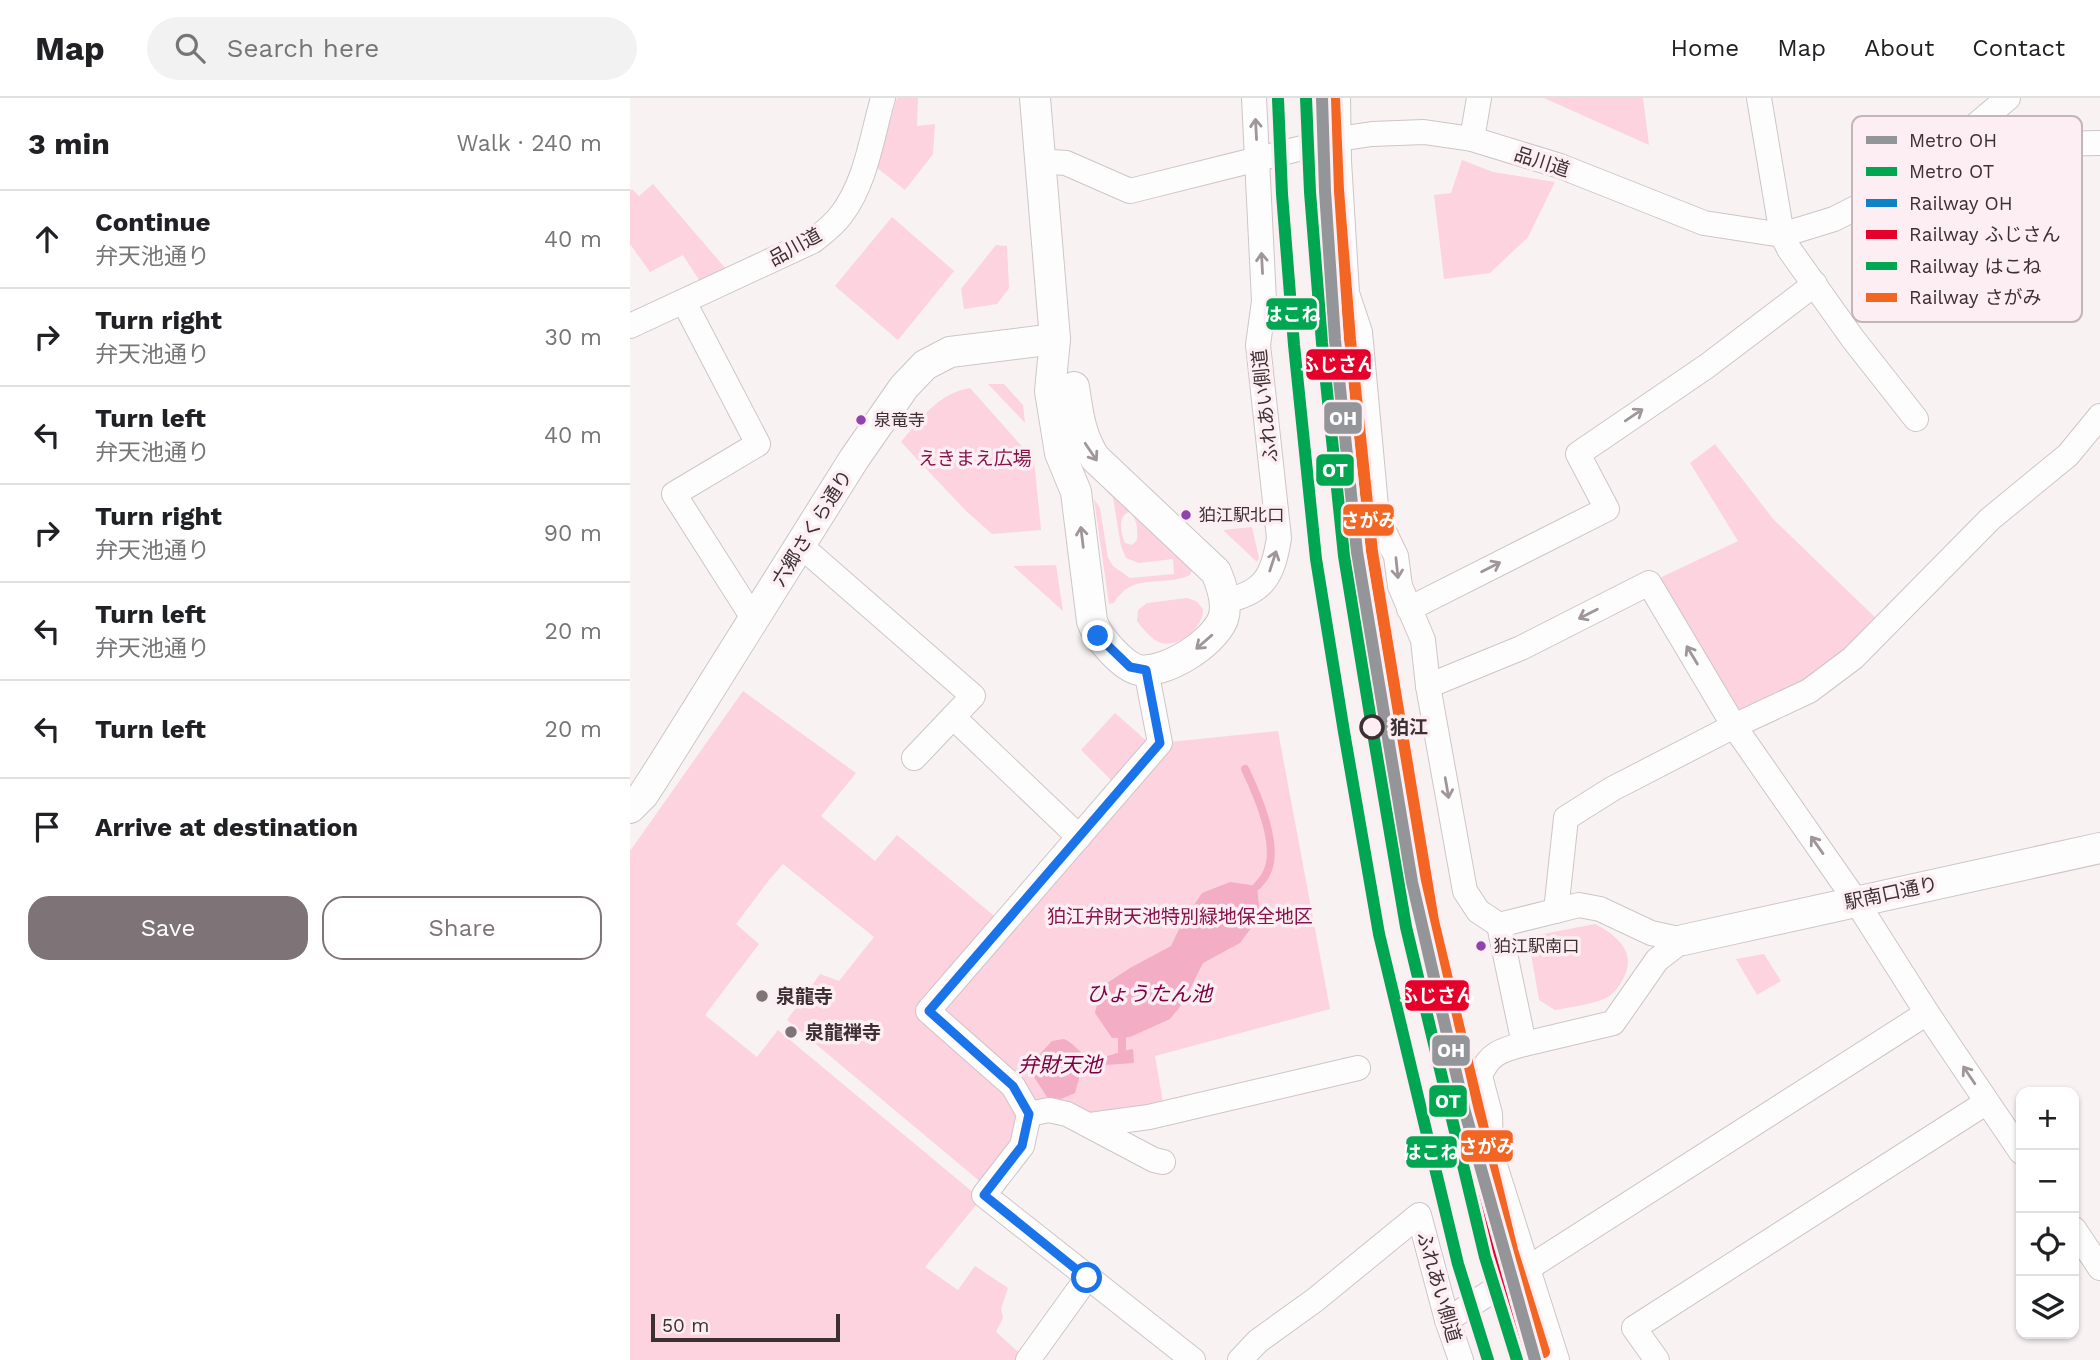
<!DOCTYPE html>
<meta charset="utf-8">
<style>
:root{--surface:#fff;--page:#f2f2f2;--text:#202124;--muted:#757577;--line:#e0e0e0;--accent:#7e7477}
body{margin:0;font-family:"Work Sans","Noto Sans JP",sans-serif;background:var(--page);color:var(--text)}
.controls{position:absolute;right:21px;bottom:21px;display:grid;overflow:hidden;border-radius:14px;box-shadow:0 2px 5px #0004}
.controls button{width:63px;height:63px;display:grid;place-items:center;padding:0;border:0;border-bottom:2px solid var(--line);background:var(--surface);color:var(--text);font:35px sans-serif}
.scale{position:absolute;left:21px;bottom:18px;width:189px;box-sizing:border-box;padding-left:7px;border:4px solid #3d3034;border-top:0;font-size:19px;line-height:24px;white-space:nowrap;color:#3d3034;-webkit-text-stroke:5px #fceef2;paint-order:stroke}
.stop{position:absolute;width:21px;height:21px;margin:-16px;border:5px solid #1a73e8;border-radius:50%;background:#fff}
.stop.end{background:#1a73e8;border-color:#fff;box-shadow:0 2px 7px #0008}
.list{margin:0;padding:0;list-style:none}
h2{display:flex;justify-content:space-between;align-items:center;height:91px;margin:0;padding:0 28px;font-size:30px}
h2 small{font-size:23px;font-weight:400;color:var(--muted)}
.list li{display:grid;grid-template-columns:46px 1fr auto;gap:21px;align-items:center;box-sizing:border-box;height:98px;padding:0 28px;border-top:2px solid var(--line)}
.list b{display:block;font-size:26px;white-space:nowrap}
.list p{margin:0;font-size:23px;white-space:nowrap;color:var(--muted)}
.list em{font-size:23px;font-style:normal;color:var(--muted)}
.actions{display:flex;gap:14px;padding:21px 28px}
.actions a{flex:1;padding:16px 0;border:2px solid var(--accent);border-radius:21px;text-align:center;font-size:24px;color:var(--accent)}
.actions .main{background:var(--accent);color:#fff}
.icon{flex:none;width:38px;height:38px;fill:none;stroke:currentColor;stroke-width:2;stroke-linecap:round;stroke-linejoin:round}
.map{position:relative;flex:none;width:1470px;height:1262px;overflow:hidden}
header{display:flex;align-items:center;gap:42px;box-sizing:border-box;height:98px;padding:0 35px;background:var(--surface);border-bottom:2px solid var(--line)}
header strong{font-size:33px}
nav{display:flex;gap:38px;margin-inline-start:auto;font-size:24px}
.search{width:490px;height:63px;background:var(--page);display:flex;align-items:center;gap:18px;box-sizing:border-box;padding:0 24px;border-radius:38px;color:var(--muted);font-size:26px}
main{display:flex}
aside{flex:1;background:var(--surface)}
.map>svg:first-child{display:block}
.green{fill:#fcd3df;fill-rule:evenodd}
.water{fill:#f3adc5}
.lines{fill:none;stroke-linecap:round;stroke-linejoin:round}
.stream{stroke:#f3adc5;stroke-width:8}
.minor-casing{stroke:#cec5c8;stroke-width:26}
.tertiary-casing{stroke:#cec5c8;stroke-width:32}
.minor{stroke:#fefdfd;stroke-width:24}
.tertiary{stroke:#fefdfd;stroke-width:30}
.rail-1-casing{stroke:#fceef2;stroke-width:18}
.rail-2-casing{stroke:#fceef2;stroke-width:18}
.rail-3-casing{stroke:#fceef2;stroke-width:18}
.rail-4-casing{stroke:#fceef2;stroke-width:18}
.rail-1{stroke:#0d82c7;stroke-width:12}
.rail-2{stroke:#e4002b;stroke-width:12}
.rail-3{stroke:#00a651;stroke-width:12}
.rail-4{stroke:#f26522;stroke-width:12}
.metro-1-casing{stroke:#fceef2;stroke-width:18}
.metro-2-casing{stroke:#fceef2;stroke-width:18}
.metro-1{stroke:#939598;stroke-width:12}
.metro-2{stroke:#00a650;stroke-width:12}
.oneway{stroke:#9e9698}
.route{stroke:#1a73e8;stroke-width:9}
.bus-dot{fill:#8e44ad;stroke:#fceef2;stroke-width:2.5}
.stop-dot{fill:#fceef2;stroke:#3d3034;stroke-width:3.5}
.poi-dot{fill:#7e7477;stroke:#fceef2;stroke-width:2.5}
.labels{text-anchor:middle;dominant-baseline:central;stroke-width:7;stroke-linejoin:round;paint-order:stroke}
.bus-label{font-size:17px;fill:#3d3034;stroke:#fceef2;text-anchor:start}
.street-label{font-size:19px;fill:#3d3034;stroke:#fceef2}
.park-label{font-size:19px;fill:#86144a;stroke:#fceef2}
.stop-label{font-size:19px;font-weight:bold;fill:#3d3034;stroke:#fceef2;text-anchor:start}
.poi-label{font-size:19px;font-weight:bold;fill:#3d3034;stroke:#fceef2;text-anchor:start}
.water-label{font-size:21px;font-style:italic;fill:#7a0040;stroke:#fceef2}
.key{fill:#fceef2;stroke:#c3b5b9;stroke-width:2}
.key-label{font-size:19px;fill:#3d3034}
.line-badge{stroke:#fceef2;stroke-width:2.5}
.badge-label{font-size:19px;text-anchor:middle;font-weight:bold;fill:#fff}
</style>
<header>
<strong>Map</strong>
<div class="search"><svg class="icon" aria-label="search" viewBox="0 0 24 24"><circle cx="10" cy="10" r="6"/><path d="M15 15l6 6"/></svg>Search here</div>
<nav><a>Home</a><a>Map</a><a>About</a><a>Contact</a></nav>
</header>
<main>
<aside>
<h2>3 min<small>Walk · 240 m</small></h2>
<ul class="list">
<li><svg class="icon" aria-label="ahead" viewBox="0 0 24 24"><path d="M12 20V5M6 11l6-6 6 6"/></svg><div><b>Continue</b><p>弁天池通り</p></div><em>40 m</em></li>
<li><svg class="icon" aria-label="right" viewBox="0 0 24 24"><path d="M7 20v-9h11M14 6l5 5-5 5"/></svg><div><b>Turn right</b><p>弁天池通り</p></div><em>30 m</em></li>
<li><svg class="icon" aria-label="left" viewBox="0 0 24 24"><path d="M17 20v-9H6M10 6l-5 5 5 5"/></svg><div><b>Turn left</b><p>弁天池通り</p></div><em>40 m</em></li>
<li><svg class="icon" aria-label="right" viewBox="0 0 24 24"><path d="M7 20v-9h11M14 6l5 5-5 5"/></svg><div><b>Turn right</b><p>弁天池通り</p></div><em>90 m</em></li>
<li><svg class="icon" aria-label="left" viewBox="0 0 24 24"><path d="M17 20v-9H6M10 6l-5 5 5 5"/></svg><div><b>Turn left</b><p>弁天池通り</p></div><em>20 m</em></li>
<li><svg class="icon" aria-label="left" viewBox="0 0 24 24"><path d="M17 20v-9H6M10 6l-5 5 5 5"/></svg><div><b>Turn left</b></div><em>20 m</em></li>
<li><svg class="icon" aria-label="arrive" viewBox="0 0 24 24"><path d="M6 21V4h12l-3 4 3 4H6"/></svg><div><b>Arrive at destination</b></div></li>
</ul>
<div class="actions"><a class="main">Save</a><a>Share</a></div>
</aside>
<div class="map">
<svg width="1470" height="1262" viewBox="0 0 1470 1262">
<rect width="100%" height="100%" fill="#f8f2f3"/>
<g class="green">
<polygon points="267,0 288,0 287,28 305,26 303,56 275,92 246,69"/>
<polygon points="914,0 1013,0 1019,47"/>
<polygon points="832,62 863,74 925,84 898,139 860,175 814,181 804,97 821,95"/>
<polygon points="23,86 96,171 69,182 53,157 20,174 0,146 0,93 2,91 9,98"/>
<polygon points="262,119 324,173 268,242 205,188"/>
<polygon points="366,147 377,148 379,190 367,206 334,211 331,191"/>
<polygon points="358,286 374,286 393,307 395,325"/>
<path d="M340,290l64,72 7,70 -49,4 -26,-23 -65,-69c19,-23 38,-49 69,-54z"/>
<polygon points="1085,346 1144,422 1254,528 1223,560 1104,628 1019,485 1108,443 1060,365"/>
<path d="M457,372l106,98 -3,7c-27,13 -58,-4 -76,28l-5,1 -15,-105 6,9 8,50 5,8 17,12 44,-4 -1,-15 -34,4 -13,-5 -5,-12 -8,-48zM499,414c8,5 9,19 8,28l-5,5 -7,-2c-4,-10 -8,-26 4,-31z"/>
<polygon points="622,429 629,460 627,464 593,432"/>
<polygon points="426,467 433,513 383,468"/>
<path d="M557,500l9,3 7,8c1,18 -24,39 -42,34 -9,-3 -19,-15 -24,-22l1,-11 9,-7z"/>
<polygon points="113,593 226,675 191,718 245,763 267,737 375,827 530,645 648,633 700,911 525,958 535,1016 460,1027 419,1012 359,1091 157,922 190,876 209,883 244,839 153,766 139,782 106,826 129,846 75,917 127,959 148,932 351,1101 295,1169 328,1192 345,1168 378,1190 371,1211 373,1220 366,1234 397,1262 0,1262 0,753"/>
<polygon points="485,615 519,645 482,683 451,652"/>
<path d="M965,826c22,11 43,29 28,55 -4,8 -11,17 -19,20 -15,6 -33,8 -49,11l-16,-10 -9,-52 8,-13z"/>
<polygon points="1134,856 1151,883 1127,897 1106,861"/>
</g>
<g class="water">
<polygon points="600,784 627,788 630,818 610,845 573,865 553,905 540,921 500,939 482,940 465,915 471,889 500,870 541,848 553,823 572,795"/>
<path d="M434,941c10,4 15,14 23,17 15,5 32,-5 46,-7l1,14 -44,3 -9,5 -6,22 -14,6 -14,-2 -13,-20 5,-22 13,-14z"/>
</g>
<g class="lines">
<g class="stream">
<path d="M615,671c12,25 35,76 22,103 -2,5 -6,10 -10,14"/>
<polyline points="492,953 492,940"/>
</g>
<defs>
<g id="minor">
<polyline points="708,0 709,63 717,195 730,234 747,419 766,458 770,488 793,542 798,588 835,793 848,813 869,827"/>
<polyline points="1129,0 1152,137 1159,151 1223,241 1286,321"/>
<polyline points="842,41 849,0"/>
<polyline points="1321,48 1470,45"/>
<polyline points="410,66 422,64 436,65 500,93 708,41 742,36 794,34 842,41 930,68 1074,125 1152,137 1204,121 1265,90 1321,48 1378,0"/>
<polyline points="54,204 128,346 44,396 125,523"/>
<path d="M0,228l183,-85c10,-8 21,-16 28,-26 25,-32 31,-79 42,-117"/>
<polyline points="171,448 343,598 323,619 449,739"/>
<path d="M594,503c40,-8 49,-25 55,-63l-21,-193 6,-44 -10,-203"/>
<polyline points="779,511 977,411 948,356 1077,268 1185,186"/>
<polyline points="516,572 530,645 298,913 383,988 399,1016 392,1048 354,1097 563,1262"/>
<polyline points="798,588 891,550 1019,485 1104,628 1226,803 1297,915 1391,1054"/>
<polyline points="284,660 323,619"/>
<polygon points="949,807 970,811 1021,835 1053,842 1027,862 983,925 894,946 869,827"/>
<polyline points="926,813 936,720 982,691 1104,628 1179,593 1223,560 1360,421 1438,357 1470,318"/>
<path d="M894,946c-22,6 -35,9 -44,32l10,38 1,39 66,207"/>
<polyline points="399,1016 419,1012 437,1016 524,1062 533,1064"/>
<polyline points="460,1027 519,1019 728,970"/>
<polyline points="1444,1131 1470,1170"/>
<polyline points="817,1222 1297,915"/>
<polyline points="398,1262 457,1180"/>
<polyline points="610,1262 628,1243 685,1202 789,1117 817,1222 831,1262"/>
<polyline points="1027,1262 1004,1230 1357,1004"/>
</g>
<g id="tertiary">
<path d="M405,0l20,241 -5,52 10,62 16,39 16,129c5,16 31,46 47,49 26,4 74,-26 84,-51 5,-14 -1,-33 -7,-47l-121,-114c-15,-23 -17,-45 -21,-71"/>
<polyline points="0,710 13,697 33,666 224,361 274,289 295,267 320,254 425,241"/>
<polyline points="1053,842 1470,750"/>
</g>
</defs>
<use href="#minor" class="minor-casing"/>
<use href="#tertiary" class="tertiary-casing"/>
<use href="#minor" class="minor"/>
<use href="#tertiary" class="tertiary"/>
<defs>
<polyline id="rail-1" points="678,0 681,94 691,243 713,455 768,786 822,1018 890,1262"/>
<polyline id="rail-2" points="690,0 694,93 706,244 728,456 756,627 790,826 869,1155 900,1258"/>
<polyline id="rail-3" points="648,1 652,96 664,247 686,461 714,634 749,836 828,1166 858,1262"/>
<polyline id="rail-4" points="704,0 708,92 720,242 742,454 770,624 803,823 882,1152 914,1254"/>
</defs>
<use href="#rail-1" class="rail-1-casing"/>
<use href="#rail-2" class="rail-2-casing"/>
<use href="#rail-3" class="rail-3-casing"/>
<use href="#rail-4" class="rail-4-casing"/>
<use href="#rail-1" class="rail-1"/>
<use href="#rail-2" class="rail-2"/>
<use href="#rail-3" class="rail-3"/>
<use href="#rail-4" class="rail-4"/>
<defs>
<polyline id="metro-1" points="692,0 695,93 705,242 727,454 782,784 835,1014 905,1262"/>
<polyline id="metro-2" points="676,0 680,94 692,245 714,458 742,629 776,829 855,1159 887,1262"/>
</defs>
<use href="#metro-1" class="metro-1-casing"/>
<use href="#metro-2" class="metro-2-casing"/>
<use href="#metro-1" class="metro-1"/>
<use href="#metro-2" class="metro-2"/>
</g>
<defs><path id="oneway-shaft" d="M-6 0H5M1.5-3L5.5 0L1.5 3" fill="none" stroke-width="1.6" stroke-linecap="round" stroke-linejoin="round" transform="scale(1.75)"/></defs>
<g class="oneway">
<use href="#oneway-shaft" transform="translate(626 31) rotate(-93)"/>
<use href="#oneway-shaft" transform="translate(632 165) rotate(-93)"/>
<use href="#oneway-shaft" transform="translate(1004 317) rotate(-34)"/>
<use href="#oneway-shaft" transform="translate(461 354) rotate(56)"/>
<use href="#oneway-shaft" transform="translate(452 439) rotate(-97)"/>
<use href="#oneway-shaft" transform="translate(643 463) rotate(-72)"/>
<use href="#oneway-shaft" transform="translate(861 469) rotate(-27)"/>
<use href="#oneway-shaft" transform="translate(767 470) rotate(84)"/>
<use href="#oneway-shaft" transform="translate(958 516) rotate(153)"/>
<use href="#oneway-shaft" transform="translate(574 544) rotate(139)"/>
<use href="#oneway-shaft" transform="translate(1062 557) rotate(-121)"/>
<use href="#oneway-shaft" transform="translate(817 690) rotate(80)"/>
<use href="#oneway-shaft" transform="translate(1187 747) rotate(-125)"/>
<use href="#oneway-shaft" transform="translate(1339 977) rotate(-124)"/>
</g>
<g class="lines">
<polyline class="route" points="457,1180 354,1097 392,1048 399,1016 383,988 299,913 530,645 516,572 500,569 468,538"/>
</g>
<g class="bus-dot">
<circle cx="231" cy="322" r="6"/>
<circle cx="556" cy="417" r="6"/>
<circle cx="851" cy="848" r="6"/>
</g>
<circle class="stop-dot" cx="742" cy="629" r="11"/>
<g class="poi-dot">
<circle cx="132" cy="898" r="7"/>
<circle cx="161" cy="934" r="7"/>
</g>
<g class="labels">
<g class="bus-label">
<text x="244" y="322">泉竜寺</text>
<text x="569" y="417">狛江駅北口</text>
<text x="864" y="848">狛江駅南口</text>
</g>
<g class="street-label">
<text transform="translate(912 64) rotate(18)">品川道</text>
<text transform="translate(165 149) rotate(-29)">品川道</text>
<text transform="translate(635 308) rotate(-96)">ふれあい側道</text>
<text transform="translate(182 430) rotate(-58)">六郷さくら通り</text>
<text transform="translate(1261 795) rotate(-12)">駅南口通り</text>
<text transform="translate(809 1189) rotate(74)">ふれあい側道</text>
</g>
<g class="park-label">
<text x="345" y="360">えきまえ広場</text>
<text x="550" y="818">狛江弁財天池特別緑地保全地区</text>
</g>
<g class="stop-label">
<text x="760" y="629">狛江</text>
</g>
<g class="poi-label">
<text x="146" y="898">泉龍寺</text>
<text x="175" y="934">泉龍禅寺</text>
</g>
<g class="water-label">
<text x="519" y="895">ひょうたん池</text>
<text x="430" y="966">弁財天池</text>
</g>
</g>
<rect x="1222" y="18" width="230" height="206" rx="10" class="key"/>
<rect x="1236" y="38" width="31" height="8" fill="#939598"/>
<rect x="1236" y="69" width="31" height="9" fill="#00a650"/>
<rect x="1236" y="101" width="31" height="8" fill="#0d82c7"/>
<rect x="1236" y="132" width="31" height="9" fill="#e4002b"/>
<rect x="1236" y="164" width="31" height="8" fill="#00a651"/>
<rect x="1236" y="195" width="31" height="9" fill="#f26522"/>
<g class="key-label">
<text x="1279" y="49">Metro OH</text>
<text x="1279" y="80">Metro OT</text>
<text x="1279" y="112">Railway OH</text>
<text x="1279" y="143">Railway ふじさん</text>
<text x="1279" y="175">Railway はこね</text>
<text x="1279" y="206">Railway さがみ</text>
</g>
<g class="line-badge">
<rect x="635" y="199" width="53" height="34" rx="7" fill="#00a651"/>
<rect x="675" y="250" width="67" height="33" rx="7" fill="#e4002b"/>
<rect x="693" y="303" width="40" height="34" rx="7" fill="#939598"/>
<rect x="685" y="355" width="40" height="34" rx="7" fill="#00a650"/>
<rect x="712" y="405" width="53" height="34" rx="7" fill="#f26522"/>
<rect x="774" y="881" width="66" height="33" rx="7" fill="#e4002b"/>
<rect x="801" y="936" width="40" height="33" rx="7" fill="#939598"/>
<rect x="798" y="986" width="40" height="34" rx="7" fill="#00a650"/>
<rect x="830" y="1031" width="54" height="34" rx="7" fill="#f26522"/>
<rect x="775" y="1037" width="53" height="34" rx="7" fill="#00a651"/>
</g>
<g class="badge-label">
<text x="662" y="223">はこね</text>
<text x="708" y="273">ふじさん</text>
<text x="713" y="327">OH</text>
<text x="705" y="379">OT</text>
<text x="739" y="429">さがみ</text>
<text x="807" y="904">ふじさん</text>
<text x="821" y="959">OH</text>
<text x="818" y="1010">OT</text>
<text x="857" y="1055">さがみ</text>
<text x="801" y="1061">はこね</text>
</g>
</svg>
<div class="controls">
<button>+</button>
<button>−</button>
<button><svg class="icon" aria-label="locate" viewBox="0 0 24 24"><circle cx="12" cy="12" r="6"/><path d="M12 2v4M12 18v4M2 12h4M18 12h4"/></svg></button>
<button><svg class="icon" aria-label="layers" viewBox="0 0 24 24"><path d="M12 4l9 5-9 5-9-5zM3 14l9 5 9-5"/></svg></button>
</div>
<div class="scale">50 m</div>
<div class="stop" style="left:457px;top:1180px"></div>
<div class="stop end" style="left:468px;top:538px"></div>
</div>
</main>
